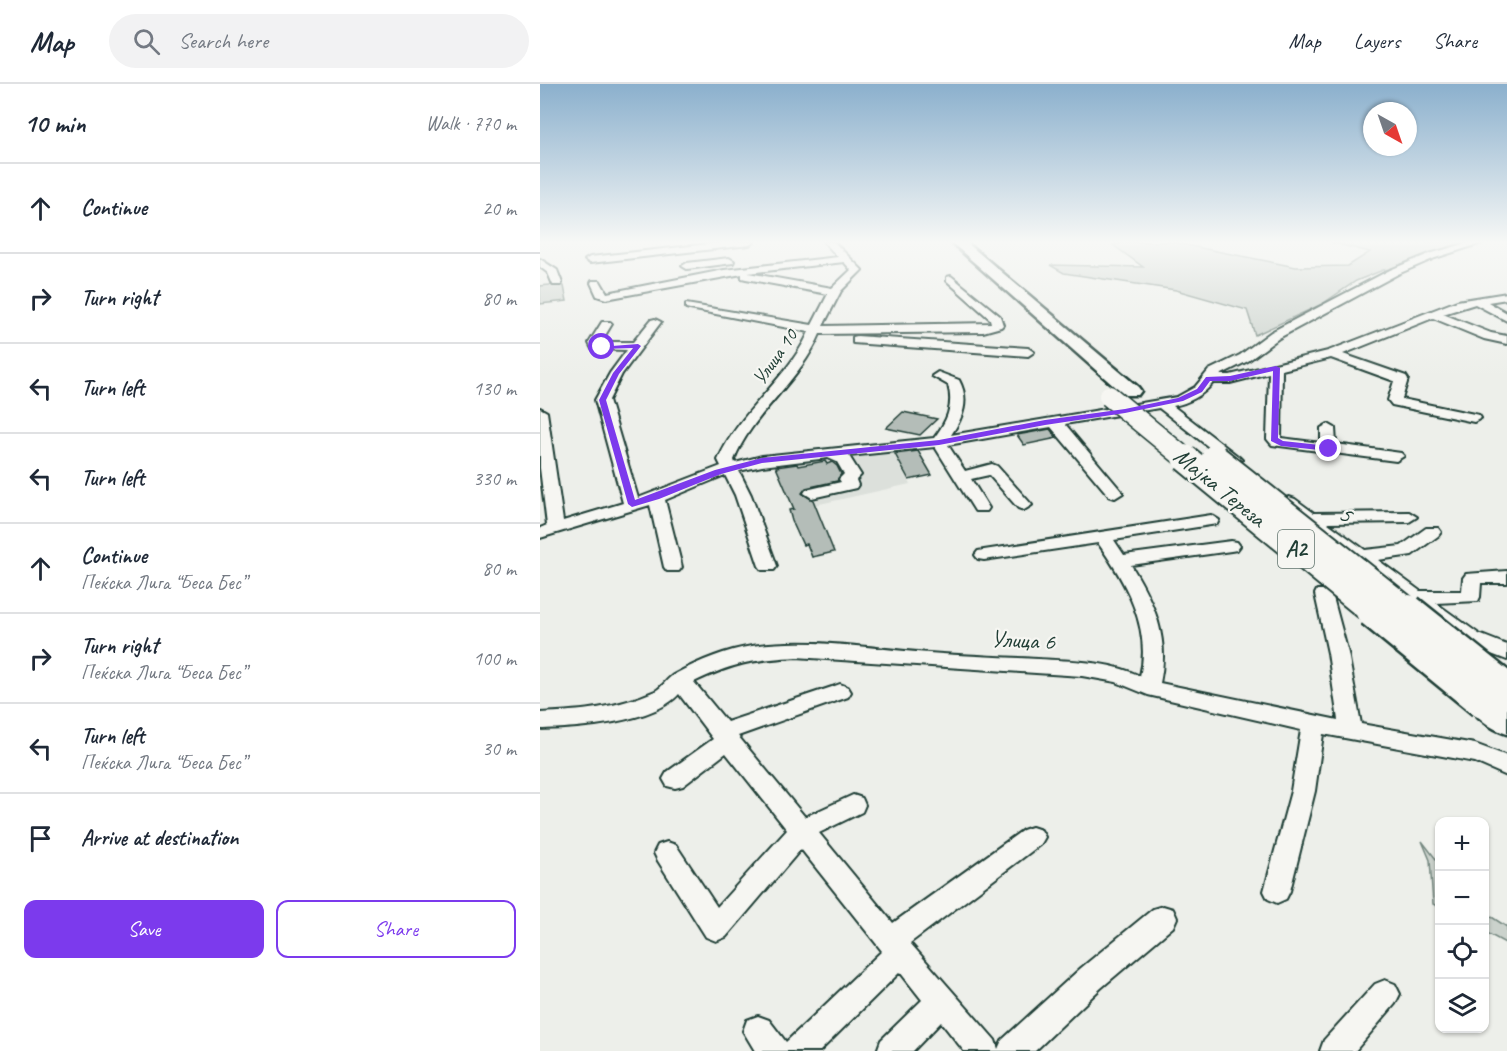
<!DOCTYPE html>
<meta charset="utf-8">
<style>
:root{--surface:#fff;--page:#f2f2f3;--text:#1f2937;--muted:#747a83;--line:#e0e1e3;--accent:#7c3aed}
body{margin:0;font-family:Caveat,sans-serif;background:var(--page);color:var(--text)}
.controls{position:absolute;right:18px;bottom:18px;display:grid;overflow:hidden;border-radius:12px;box-shadow:0 2px 4px #0004}
.controls button{width:54px;height:54px;display:grid;place-items:center;padding:0;border:0;border-bottom:2px solid var(--line);background:var(--surface);color:var(--text);font:30px sans-serif}
.compass{position:absolute;left:823px;top:18px;width:54px;height:54px;border-radius:50%;background:var(--surface);box-shadow:0 2px 4px #0004;rotate:140deg}
.stop{position:absolute;width:18px;height:18px;margin:-14px;border:4px solid #7c3aed;border-radius:50%;background:#fff}
.stop.end{background:#7c3aed;border-color:#fff;box-shadow:0 2px 6px #0008}
.list{margin:0;padding:0;list-style:none}
h2{display:flex;justify-content:space-between;align-items:center;height:78px;margin:0;padding:0 24px;font-size:26px}
h2 small{font-size:20px;font-weight:400;color:var(--muted)}
.list li{display:grid;grid-template-columns:39px 1fr auto;gap:18px;align-items:center;box-sizing:border-box;height:90px;padding:0 24px;border-top:2px solid var(--line)}
.list b{display:block;font-size:22px;white-space:nowrap}
.list p{margin:0;font-size:20px;white-space:nowrap;color:var(--muted)}
.list em{font-size:20px;font-style:normal;color:var(--muted)}
.actions{display:flex;gap:12px;padding:18px 24px}
.actions a{flex:1;padding:14px 0;border:2px solid var(--accent);border-radius:12px;text-align:center;font-size:21px;color:var(--accent)}
.actions .main{background:var(--accent);color:#fff}
.icon{flex:none;width:33px;height:33px;fill:none;stroke:currentColor;stroke-width:2;stroke-linecap:round;stroke-linejoin:round}
.map{position:relative;flex:none;width:967px;height:967px;overflow:hidden}
header{display:flex;align-items:center;gap:36px;box-sizing:border-box;height:84px;padding:0 30px;background:var(--surface);border-bottom:2px solid var(--line)}
header strong{font-size:28px}
nav{display:flex;gap:33px;margin-inline-start:auto;font-size:21px}
.search{width:420px;height:54px;background:var(--page);display:flex;align-items:center;gap:15px;box-sizing:border-box;padding:0 21px;border-radius:33px;color:var(--muted);font-size:22px}
main{display:flex}
aside{flex:1;background:var(--surface)}
.map>svg:first-child{display:block}
.built{fill:#dce0db}
.green{fill:#cbd2cc;stroke:#758880;stroke-width:1.5}
.building{fill:#b4bdb8;stroke:#1f3d34;stroke-width:1.5}
.lines{fill:none;stroke-linecap:round;stroke-linejoin:round}
.minor-casing{stroke:#1f3d34;stroke-width:4}
.highway-casing{stroke:#1f3d34;stroke-width:5}
.minor{fill:#f6f6f2;fill-rule:evenodd}
.highway{fill:#f6f6f2;fill-rule:evenodd}
.highway-bridge-far2-casing{stroke:#1f3d34;stroke-width:23;stroke-linecap:butt}
.highway-bridge-far1-casing{stroke:#1f3d34;stroke-width:30;stroke-linecap:butt}
.highway-bridge-casing{stroke:#1f3d34;stroke-width:37;stroke-linecap:butt}
.highway-bridge-far2{stroke:#f6f6f2;stroke-width:20}
.highway-bridge-far1{stroke:#f6f6f2;stroke-width:26}
.highway-bridge{stroke:#f6f6f2;stroke-width:32}
.route{fill:#7c3aed}
.labels{text-anchor:middle;dominant-baseline:central;stroke-width:4.5;stroke-linejoin:round;paint-order:stroke}
.far-street-label{font-size:20px;fill:#1f3d34;stroke:#f6f6f2}
.shield{fill:#f6f6f2;stroke:#60746d;stroke-width:1.5}
.shield-label{font-size:22px;font-weight:bold;fill:#1f3d34}
.street-label{font-size:24px;fill:#1f3d34;stroke:#f6f6f2}
</style>
<header>
<strong>Map</strong>
<div class="search"><svg class="icon" aria-label="search" viewBox="0 0 24 24"><circle cx="10" cy="10" r="6"/><path d="M15 15l6 6"/></svg>Search here</div>
<nav><a>Map</a><a>Layers</a><a>Share</a></nav>
</header>
<main>
<aside>
<h2>10 min<small>Walk · 770 m</small></h2>
<ul class="list">
<li><svg class="icon" aria-label="ahead" viewBox="0 0 24 24"><path d="M12 20V5M6 11l6-6 6 6"/></svg><div><b>Continue</b></div><em>20 m</em></li>
<li><svg class="icon" aria-label="right" viewBox="0 0 24 24"><path d="M7 20v-9h11M14 6l5 5-5 5"/></svg><div><b>Turn right</b></div><em>80 m</em></li>
<li><svg class="icon" aria-label="left" viewBox="0 0 24 24"><path d="M17 20v-9H6M10 6l-5 5 5 5"/></svg><div><b>Turn left</b></div><em>130 m</em></li>
<li><svg class="icon" aria-label="left" viewBox="0 0 24 24"><path d="M17 20v-9H6M10 6l-5 5 5 5"/></svg><div><b>Turn left</b></div><em>330 m</em></li>
<li><svg class="icon" aria-label="ahead" viewBox="0 0 24 24"><path d="M12 20V5M6 11l6-6 6 6"/></svg><div><b>Continue</b><p>Пеќска Лига “Беса Бес”</p></div><em>80 m</em></li>
<li><svg class="icon" aria-label="right" viewBox="0 0 24 24"><path d="M7 20v-9h11M14 6l5 5-5 5"/></svg><div><b>Turn right</b><p>Пеќска Лига “Беса Бес”</p></div><em>100 m</em></li>
<li><svg class="icon" aria-label="left" viewBox="0 0 24 24"><path d="M17 20v-9H6M10 6l-5 5 5 5"/></svg><div><b>Turn left</b><p>Пеќска Лига “Беса Бес”</p></div><em>30 m</em></li>
<li><svg class="icon" aria-label="arrive" viewBox="0 0 24 24"><path d="M6 21V4h12l-3 4 3 4H6"/></svg><div><b>Arrive at destination</b></div></li>
</ul>
<div class="actions"><a class="main">Save</a><a>Share</a></div>
</aside>
<div class="map">
<svg width="967" height="967" viewBox="0 0 967 967">
<rect width="100%" height="100%" fill="#edefea"/>
<filter id="ink" filterUnits="userSpaceOnUse"><feTurbulence type="fractalNoise" baseFrequency=".0167" numOctaves="2"/><feDisplacementMap in="SourceGraphic" scale="12" xChannelSelector="R" yChannelSelector="G"/><feConvolveMatrix kernelMatrix="1 2 1 2 8 2 1 2 1" color-interpolation-filters="sRGB"/></filter>
<g filter="url(#ink)">
<polygon class="built" points="352,367 370,400 275,421 258,382 259,379"/>
<g class="green">
<polygon points="587,158 631,158 756,183 808,182 830,168 790,158 929,158 889,170 899,173 873,181 843,186 816,197 782,220 715,251 707,226 636,206 524,189 510,181 603,183 573,161"/>
<polygon points="19,200 24,202 27,217 0,220 0,202"/>
<polygon points="882,757 899,779 899,823 893,820 890,776"/>
<polygon points="944,828 967,843 967,860 945,848"/>
</g>
<g class="building">
<polygon points="363,328 397,335 380,351 346,344"/>
<polygon points="510,345 517,354 484,361 477,351"/>
<polygon points="378,367 392,391 369,396 355,370"/>
<polygon points="285,377 287,380 292,378 297,382 301,390 297,397 266,404 262,409 273,416 294,468 272,473 267,460 263,461 252,437 249,426 254,425 236,383 257,380 258,382"/>
</g>
<g class="lines">
<defs>
<g id="minor">
<polygon points="187,158 214,158 209,161 50,179 45,176 50,173"/>
<path d="M284,158h10l28,28 -21,21 -18,35 168,-3 -1,-4 -43,-38v-4l4,-1 49,40 3,9 -2,2 -18,5 -163,2c-21,49 -68,79 -86,126l1,3 27,-7 172,-18c13,-17 20,-32 14,-53l-16,-9 6,-4 21,8c11,20 4,38 -8,55l226,-38 18,-10 14,-17 31,-15 31,-23 119,-62 39,-16 42,-12h14l-50,16 -37,16 -119,64 -31,23 -28,14h10l98,-24 129,-50 50,-8v6l-19,3 19,11v8l-32,-17 -32,10 48,19 16,3v8l-23,-5 -51,-21 -90,36 63,22 2,3 -6,20 77,16 2,3 -7,4 -82,-17 -4,-5 6,-19 -63,-23 -49,12 -1,68 40,5v-15l7,-4 7,4 1,16 65,9 3,3 -8,5 -124,-16 -5,-6 2,-66 -39,10h-17c-11,13 -24,20 -40,23l66,51 3,3 -3,3h-10l-70,-55 -94,16 58,69 -8,5 -6,-2 -58,-69 -103,18 17,26 27,-7 5,2 35,39 -8,5 -6,-2 -29,-33 -18,4 18,29 -2,3h-12l-40,-64 -86,9 12,19 -5,5 2,5 -2,3 -44,10 -8,-5 2,-3 35,-8 -2,-3 5,-5 -7,-12 -9,-4 -66,8 -23,5 12,24 26,71 -3,4h-12l-3,-4 -24,-71 -10,-20 -60,25 17,67 -3,4h-12l-3,-4 -14,-62 -110,33v-10l7,-3 -7,-57v-60l7,4 16,109 60,-18 -28,-103 15,-27 17,-23 -35,-1 -3,-6 13,-21h8l2,2 -11,18h32l18,-22 4,-1 6,3 -39,52 -13,26 29,98 83,-32 -3,-6c21,-49 69,-80 91,-128l-119,-23 -4,-1v-4l126,21 16,-31 -82,-15 -4,-1v-4l-136,25 -9,-3 -6,-13 1,-2h8l7,12 117,-23 114,-13zM304,178l7,8 -19,18 -84,-15z"/>
<polygon points="189,174 194,177 193,179 147,185 142,182 147,179"/>
<polygon points="0,175 17,186 22,199 21,201 13,201 8,189 0,183"/>
<polygon points="317,252 488,264 494,268 488,272 313,259 313,253"/>
<polygon points="749,413 755,415 774,429 869,428 877,433 869,438 788,439 825,466 861,462 886,444 898,444 901,448 898,452 872,471 838,476 880,507 922,507 923,494 926,490 967,487 967,499 941,499 940,513 938,517 896,519 939,550 967,561 967,576 925,560 743,421 741,418 743,415"/>
<path d="M671,431l8,5 -2,4 -103,16 10,15 107,-14 6,1 3,4 -3,4 -6,1 -100,14c23,37 39,74 29,118l178,37 -10,-67 -13,-59 2,-4h14l17,63 13,71 114,20 32,12v20l-32,-14 -152,-28 -8,57 -25,100 -4,8 -9,4 -9,-4 -4,-8 27,-100 10,-61 -153,-35 -32,-13 -34,-6 -286,-19c-45,3 -62,6 -102,25l33,40 105,-35 8,-3 8,3 3,5 -3,5 -110,39 67,81 48,-22 9,3 3,7 -3,7 -43,21 74,90 130,-93 9,-3 9,3 4,7 -4,7 -131,99 85,97 3,9 4,-9 79,-72 72,-59 10,-3 10,3 4,9 -4,9 -72,61 -66,63h-71l-23,-29 -28,29h-36l4,-11 41,-40 -22,-28 -80,79h-65l-12,-20 4,-11 11,-4 11,4 17,22 96,-91 -81,-102 -75,88 -10,4 -10,-4 -48,-76 -4,-8 4,-8 9,-3 9,3 41,62 70,-77 -61,-77 -43,33 -8,2 -8,-2 -4,-7 4,-7 46,-33 -34,-45c-26,29 -101,34 -139,35v-16c41,-2 77,-5 115,-22 8,-4 12,-13 20,-17 24,-13 51,-24 77,-28 59,-9 119,3 177,7 36,3 73,4 109,6 34,2 71,2 102,17 12,-48 -15,-95 -42,-133l-114,17 -6,-1 -3,-4 3,-4 6,-1z"/>
<polygon points="845,896 855,900 860,910 855,920 815,967 780,967 784,956 835,900"/>
</g>
<g id="highway">
<polygon points="411,158 426,158 598,303 601,307 598,311 584,311"/>
<path d="M943,606l11,4 13,10v30c-16,-5 -32,-17 -40,-32l5,-8z"/>
</g>
</defs>
<use href="#minor" class="minor-casing"/>
<use href="#highway" class="highway-casing"/>
<use href="#minor" class="minor"/>
<use href="#highway" class="highway"/>
<defs>
<g id="highway-bridge-far2">
<polyline points="569,312 647,376"/>
<polyline points="672,372 676,376"/>
</g>
<g id="highway-bridge-far1">
<polyline points="645,374 834,529"/>
<polyline points="675,374 870,529"/>
</g>
<g id="highway-bridge">
<polyline points="832,527 943,618"/>
<polyline points="868,527 967,606"/>
</g>
</defs>
<use href="#highway-bridge-far2" class="highway-bridge-far2-casing"/>
<use href="#highway-bridge-far1" class="highway-bridge-far1-casing"/>
<use href="#highway-bridge" class="highway-bridge-casing"/>
<use href="#highway-bridge-far2" class="highway-bridge-far2"/>
<use href="#highway-bridge-far1" class="highway-bridge-far1"/>
<use href="#highway-bridge" class="highway-bridge"/>
</g>
</g>
<linearGradient id="sky" x2="0" y2="1"><stop stop-color="#8bb0cd"/><stop offset="0.54" stop-color="#f7f8f6"/><stop offset="1" stop-color="#f7f8f6" stop-opacity="0"/></linearGradient>
<rect width="967" height="293" fill="url(#sky)"/>
<polygon class="route" points="98,260 101,262 79,290 66,316 95,416 175,386 222,374 399,356 505,336 585,325 638,314 657,305 666,293 690,292 736,282 740,284 738,354 743,357 789,362 793,365 789,367 741,362 731,357 733,287 690,297 670,297 662,308 643,317 585,329 505,341 399,361 222,379 181,390 119,415 92,423 88,420 59,316 73,289 93,264 62,265 59,263"/>
<g class="labels">
<g class="far-street-label">
<text transform="translate(235 273) rotate(-55)">Улица 10</text>
</g>
<rect class="shield" x="738" y="446" width="36" height="38" rx="4.5"/>
<g class="shield-label">
<text x="756" y="465">A2</text>
</g>
<g class="street-label">
<text transform="translate(680 403) rotate(39)">Мајка Тереза</text>
<text transform="translate(806 430) rotate(36)">5</text>
<text transform="translate(483 556) rotate(3)">Улица 6</text>
</g>
</g>
</svg>
<div class="controls">
<button>+</button>
<button>−</button>
<button><svg class="icon" aria-label="locate" viewBox="0 0 24 24"><circle cx="12" cy="12" r="6"/><path d="M12 2v4M12 18v4M2 12h4M18 12h4"/></svg></button>
<button><svg class="icon" aria-label="layers" viewBox="0 0 24 24"><path d="M12 4l9 5-9 5-9-5zM3 14l9 5 9-5"/></svg></button>
</div>
<svg class="compass" viewBox="-18 -18 36 36"><path d="M0-13l5 13h-10z" fill="#e53935"/><path d="M0 13l5-13h-10z" fill="#747a83"/></svg>
<div class="stop" style="left:62px;top:263px"></div>
<div class="stop end" style="left:789px;top:365px"></div>
</div>
</main>
